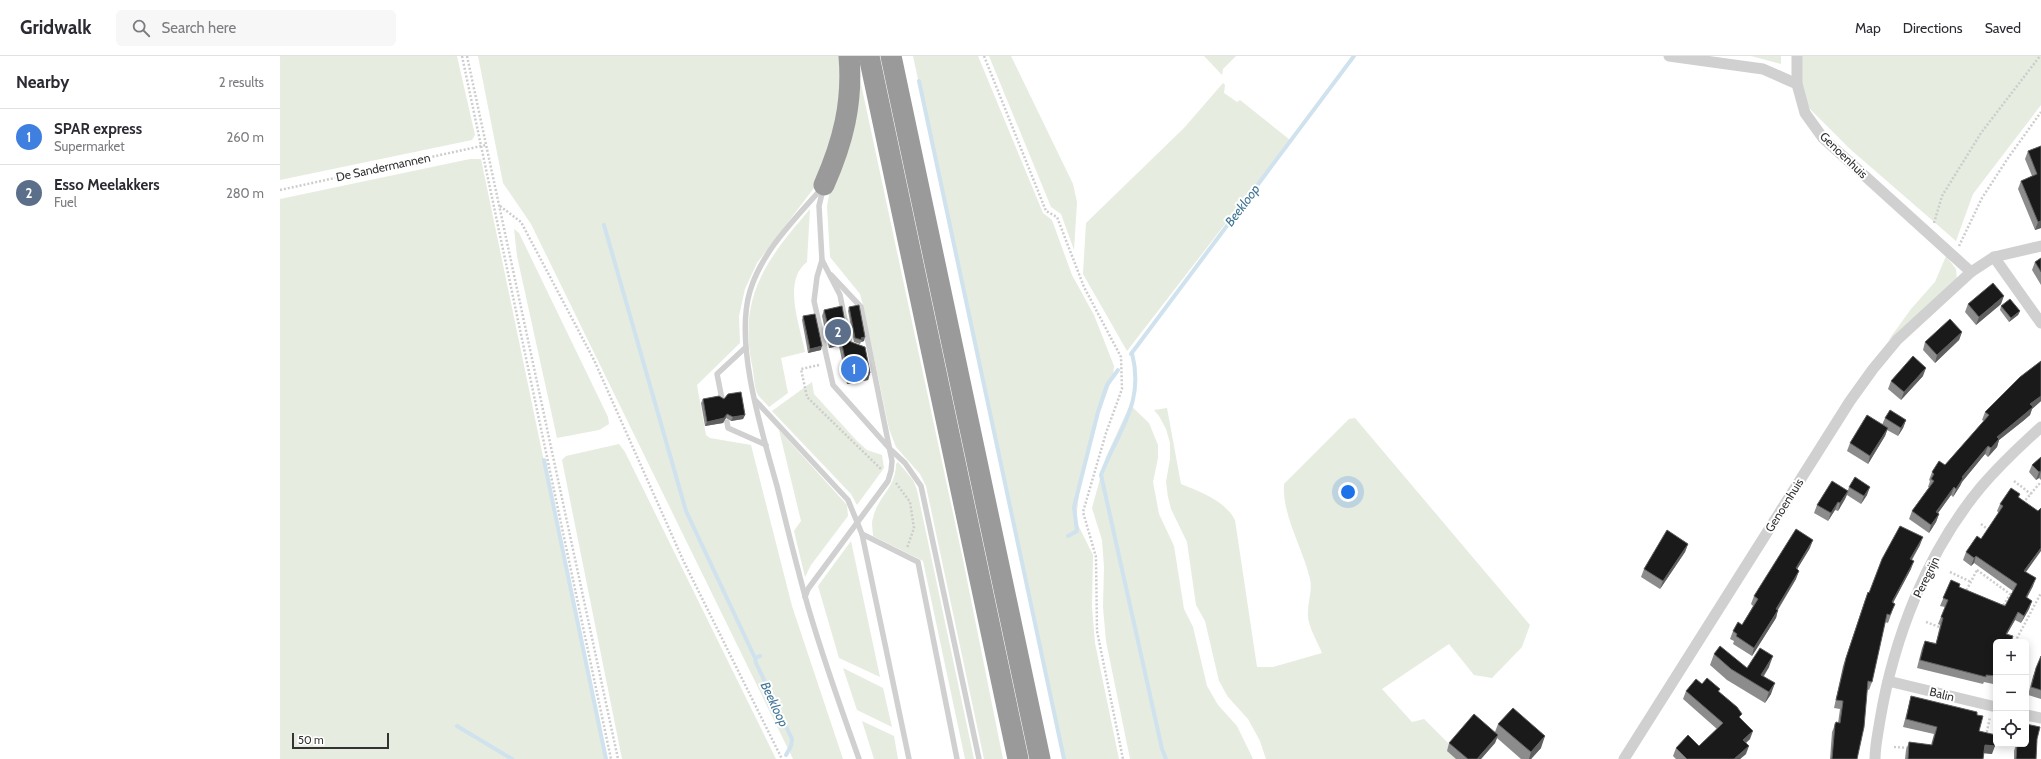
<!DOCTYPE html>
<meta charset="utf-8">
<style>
:root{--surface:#fff;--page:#f7f7f7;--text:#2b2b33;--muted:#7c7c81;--line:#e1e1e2;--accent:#1a73e8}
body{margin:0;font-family:Cabin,sans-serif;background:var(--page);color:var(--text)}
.controls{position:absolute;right:12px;bottom:12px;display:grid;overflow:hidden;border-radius:6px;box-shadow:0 2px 10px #0003}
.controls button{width:36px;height:36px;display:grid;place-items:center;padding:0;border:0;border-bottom:1px solid var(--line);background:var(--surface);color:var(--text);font:20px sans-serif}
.scale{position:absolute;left:12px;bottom:10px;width:97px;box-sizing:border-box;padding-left:4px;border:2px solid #333;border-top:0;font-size:11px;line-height:14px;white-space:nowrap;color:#333;-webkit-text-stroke:3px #fff;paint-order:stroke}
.you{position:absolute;left:1068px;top:436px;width:14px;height:14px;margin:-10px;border:3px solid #fff;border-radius:50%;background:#1a73e8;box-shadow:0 0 0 6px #1a73e833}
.badge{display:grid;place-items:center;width:26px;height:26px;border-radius:50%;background:var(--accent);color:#fff;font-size:13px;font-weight:700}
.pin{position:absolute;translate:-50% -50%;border:2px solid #fff;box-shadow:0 1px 4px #0006}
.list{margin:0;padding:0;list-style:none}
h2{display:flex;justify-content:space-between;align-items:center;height:52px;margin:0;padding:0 16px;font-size:17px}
h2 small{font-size:13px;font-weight:400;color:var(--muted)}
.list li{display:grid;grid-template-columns:26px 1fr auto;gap:12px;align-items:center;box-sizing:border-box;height:56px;padding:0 16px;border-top:1px solid var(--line)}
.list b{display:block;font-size:15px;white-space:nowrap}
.list p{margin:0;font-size:13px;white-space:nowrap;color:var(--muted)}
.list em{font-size:13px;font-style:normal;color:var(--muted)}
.icon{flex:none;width:22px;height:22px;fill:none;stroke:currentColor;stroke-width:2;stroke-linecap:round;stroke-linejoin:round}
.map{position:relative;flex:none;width:1761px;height:703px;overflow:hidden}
header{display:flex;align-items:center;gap:24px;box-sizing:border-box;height:56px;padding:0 20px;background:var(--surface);border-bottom:1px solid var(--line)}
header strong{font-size:19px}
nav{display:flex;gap:22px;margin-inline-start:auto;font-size:14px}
.search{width:280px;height:36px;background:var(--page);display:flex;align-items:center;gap:10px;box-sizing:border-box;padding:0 14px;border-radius:6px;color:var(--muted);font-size:15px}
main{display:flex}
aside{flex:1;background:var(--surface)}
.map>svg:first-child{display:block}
.green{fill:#e6ecdf}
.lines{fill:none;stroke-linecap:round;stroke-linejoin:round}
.stream{stroke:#cfe2ee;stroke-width:4}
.path{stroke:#cdcdcd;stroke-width:2.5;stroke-dasharray:2 2;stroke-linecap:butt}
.lane{stroke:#d0d0d0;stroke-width:5.5}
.street{stroke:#d0d0d0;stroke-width:11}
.highway{stroke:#9a9a9a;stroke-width:21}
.wall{fill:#8c8c8c}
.shaded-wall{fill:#5f5f5f}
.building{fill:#1a1a1a;stroke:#5f5f5f}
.labels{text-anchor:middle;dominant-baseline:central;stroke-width:4;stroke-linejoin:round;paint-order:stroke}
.street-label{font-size:12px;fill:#333;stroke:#fff}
.water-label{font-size:13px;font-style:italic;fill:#3f7597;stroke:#fff}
</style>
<header>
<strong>Gridwalk</strong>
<div class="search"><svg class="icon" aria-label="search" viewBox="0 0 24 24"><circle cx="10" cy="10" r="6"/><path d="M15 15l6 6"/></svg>Search here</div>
<nav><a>Map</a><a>Directions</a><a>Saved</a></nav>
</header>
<main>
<aside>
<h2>Nearby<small>2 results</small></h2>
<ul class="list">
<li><span class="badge" style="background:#3f7fe0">1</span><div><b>SPAR express</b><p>Supermarket</p></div><em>260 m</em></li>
<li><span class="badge" style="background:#5c6f8a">2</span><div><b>Esso Meelakkers</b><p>Fuel</p></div><em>280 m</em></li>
</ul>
</aside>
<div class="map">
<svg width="1761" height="703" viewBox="0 0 1761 703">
<rect width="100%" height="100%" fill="#fff"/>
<g class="green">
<polygon points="0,0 177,0 195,79 192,84 0,124"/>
<polygon points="198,0 565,0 562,64 537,128 477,207 465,233 459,260 460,287 417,329 426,379 430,382 471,389 512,550 563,703 513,703 251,168 223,127"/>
<polygon points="575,0 683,504 723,703 704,703 646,430 640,418 616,391 609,373 583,249 580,238 550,201 547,150"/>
<polygon points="633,0 698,0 763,157 772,164 792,219 814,259 834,310 833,320 811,380 800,429 796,465 813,499 812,551 815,587 839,703 784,703"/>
<polygon points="709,0 731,0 793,128 797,146 794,194 781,158 771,151"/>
<polygon points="924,0 956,0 943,13 942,19"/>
<polygon points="1471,0 1501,0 1501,8"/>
<polygon points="1520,0 1761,0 1761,49 1693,138 1676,185 1570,93 1530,53 1523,38"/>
<polygon points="943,27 945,29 944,37 957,46 960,44 1010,84 847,295 803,218 806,167 904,72"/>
<polygon points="190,103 201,103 326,703 0,703 0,143"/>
<path d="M530,153l-3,53c-25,19 -7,64 -2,90l-24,6 7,35 -19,14c-3,-4 -8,-8 -11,-12 -4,-7 -4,-21 -6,-30 -14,-69 15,-106 58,-156z"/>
<polygon points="234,173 239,177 328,361 329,368 319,374 277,382 237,200"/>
<polygon points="1666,200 1676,213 1677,224 1608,285 1631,253 1655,226"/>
<polygon points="532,326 534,338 577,385 587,394 602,399 604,412 577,449 571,438 492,355"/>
<polygon points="850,349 869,367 878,389 878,402 873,426 879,458 894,490 904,553 913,571 927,630 938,649 957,670 973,703 850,703 826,585 823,551 824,511 822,484 812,452 826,401"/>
<path d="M887,352l14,76c20,8 44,17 54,36l22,147h16l49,-14c-4,-10 -14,-27 -14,-37 -1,-13 5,-25 2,-37 -7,-31 -28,-63 -26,-95l65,-65 6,-1 175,207 -8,22 -30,31 -18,-3 -25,-31 -67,45 30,33 12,-3 40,40h-198l-6,-18 -12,-22 -20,-22 -9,-16 -14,-60 -9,-16 -9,-63 -16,-33 -3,-12 -2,-15 4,-23v-16l-4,-14 -7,-13 -5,-6z"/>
<polygon points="499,374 567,449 568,460 531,509 525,521 514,475 521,465"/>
<polygon points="339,388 345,396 496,703 342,703 282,404 286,400"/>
<path d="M618,406l15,18 4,10 57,269h-9l-42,-198 -50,-25c0,-5 -2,-13 0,-18 5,-22 23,-30 23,-54z"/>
<polygon points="571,485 600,621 559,602 538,530"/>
<polygon points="563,612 603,632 612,671 577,654"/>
<polygon points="582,665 614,680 618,703 594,703"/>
</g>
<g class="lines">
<g class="stream">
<polyline points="639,25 784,703"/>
<polyline points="324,169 406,455 475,602"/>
<path d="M852,297c13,51 -14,77 -31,122l61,274 4,10"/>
<polyline points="851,298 1074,0"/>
<polyline points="264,404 326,703"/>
<polyline points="788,480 797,475 794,451 818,356 827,329 838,314"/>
<polyline points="480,600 475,602 476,607 512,683 511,690 506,699"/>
<polyline points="177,670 232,703"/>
</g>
<g class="path">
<polyline points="182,0 331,703"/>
<polyline points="187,0 338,703"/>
<polyline points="704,0 766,155 777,161 804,231 841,301 842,333 826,377 803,456 816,501 817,575 843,703"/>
<polyline points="0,134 206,89"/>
<polyline points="220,150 241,166 314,304 403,504 502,703"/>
<polyline points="1654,167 1662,140 1701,77 1760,0"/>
<polyline points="1679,190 1702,142 1728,102 1761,56"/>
<polyline points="539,309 521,313 527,341 602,414"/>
<polyline points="1734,425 1751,438"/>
<polyline points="616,427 630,446 634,472 627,492"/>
<polyline points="1743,447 1759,428 1761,430"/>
<polyline points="1701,468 1710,475"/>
<polygon points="1697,514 1730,538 1722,552 1685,537"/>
<polyline points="1670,516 1691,526"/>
<polyline points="1646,566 1662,572"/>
<polyline points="1735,586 1761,537"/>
<polyline points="1706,680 1710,661"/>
<polyline points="1614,691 1630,692"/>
</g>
<g class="lane">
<path d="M542,132c-27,31 -60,63 -72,103 -16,53 12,141 27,195 9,37 18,73 28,110 15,55 35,109 54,163"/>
<polyline points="543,133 539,150 542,204 537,221 534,245 553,329 610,393 625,407 641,430 699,703"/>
<polyline points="542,204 560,239 570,289 573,290"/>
<polyline points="442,343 437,318 465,292"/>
<polyline points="476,345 568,444 582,478 629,703"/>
<polyline points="447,366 448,372 486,389"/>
<polyline points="582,478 638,506 677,703"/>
<polyline points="525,541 528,533 608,425 611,415 612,405 581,251 551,219"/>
</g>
<g class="street">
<polyline points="1389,0 1483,13 1517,28"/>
<polyline points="1517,0 1517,28 1525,57 1543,82 1691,216"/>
<polyline points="1714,201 1761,267"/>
<polyline points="1608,625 1716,651"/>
<polyline points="1746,659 1761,662"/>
<polyline points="1344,703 1570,345 1593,313 1617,284 1691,216 1714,201 1761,190"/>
<path d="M1595,703c0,-13 3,-26 5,-39 14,-83 47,-168 101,-233 18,-21 39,-41 60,-60"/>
</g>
<g class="highway">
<polyline points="589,0 738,703"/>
<polyline points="611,0 760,703"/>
<path d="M544,129c19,-43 29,-82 25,-129"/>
</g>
</g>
<g class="wall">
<polygon points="1761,90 1761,172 1755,174 1738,133 1741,125 1752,120 1745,103 1748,95"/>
<polygon points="1761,202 1761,229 1752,214 1755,206"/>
<polygon points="1688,248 1721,248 1696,269 1685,256"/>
<polygon points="1721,250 1740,255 1738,259 1729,266 1720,254"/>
<polygon points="569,251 584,285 581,286 580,288 574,286 568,255"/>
<polygon points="544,254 568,284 590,317 588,324 567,328 559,290 549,292 542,260"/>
<polygon points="523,260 541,294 528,297 522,264"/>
<polygon points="1682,276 1679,284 1655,307 1643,294 1645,286"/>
<polygon points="1761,305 1761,345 1752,353 1750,359 1743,365 1719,384 1717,391 1708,401 1705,398 1682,426 1680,430 1673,441 1671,439 1658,457 1659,458 1656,466 1649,477 1629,463 1632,455 1649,431 1648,431 1650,425 1649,424 1652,416 1665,409 1704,365 1702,364 1705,356"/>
<polygon points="1643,320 1621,344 1608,333 1611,325"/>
<polygon points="423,343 465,359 463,363 451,365 446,362 443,367 425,370 421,347"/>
<polygon points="1605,362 1626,364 1623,372 1618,380 1607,374 1605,380 1588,408 1567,395 1570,387 1602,369"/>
<polygon points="1761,401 1761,424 1759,422 1756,424 1749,416 1752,409"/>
<polygon points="1569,431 1587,439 1581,448 1567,439 1565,443 1558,455 1555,454 1548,465 1534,457 1537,449 1568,434"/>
<polygon points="1740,438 1739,441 1746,516 1753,530 1747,542 1752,545 1749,553 1741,567 1735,564 1727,578 1716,586 1716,619 1713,628 1704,626 1703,628 1637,612 1642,592 1645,585 1656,587 1660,569 1658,568 1665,551 1660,550 1671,524 1679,531 1725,550 1733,535 1694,507 1691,510 1683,504 1686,496 1701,483 1719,457 1717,455 1720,448"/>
<polygon points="1408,488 1405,496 1380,533 1361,521 1364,513"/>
<polygon points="1640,489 1632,504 1631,513 1613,547 1612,556 1608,567 1605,566 1592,626 1589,634 1587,633 1577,703 1550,703 1552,676 1556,666 1558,667 1560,653 1554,652 1563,610 1585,544 1589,537"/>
<polygon points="1530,492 1517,513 1516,523 1498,554 1496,562 1472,600 1453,588 1454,585 1450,583 1453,575 1462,569 1473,550 1471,548 1474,540"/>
<polygon points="1434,598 1467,612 1489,611 1484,620 1491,638 1485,647 1447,624 1430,609"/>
<polygon points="1761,600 1761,643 1748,639 1753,620"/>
<polygon points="1422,628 1440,633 1439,636 1461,663 1470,683 1466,687 1466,698 1460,703 1396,703 1393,700 1396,692 1419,690 1437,673 1403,643 1406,635"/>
<polygon points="1631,640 1697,659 1699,675 1712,698 1704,697 1703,703 1625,703 1626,694 1629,686 1651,689 1654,678 1623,671 1629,648"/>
<polygon points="1218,668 1261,692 1251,703 1241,703 1217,682 1215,687 1201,703 1176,703 1167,695 1169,687 1215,676"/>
<polygon points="1757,683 1756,703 1734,703 1734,695 1736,688 1746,688"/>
</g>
<g class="shaded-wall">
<polygon points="1761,165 1761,172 1755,174 1758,166"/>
<polygon points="1724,240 1721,248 1696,269 1699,261"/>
<polygon points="1740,255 1738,259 1729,266 1731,262"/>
<polygon points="1682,276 1679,284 1655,307 1657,299"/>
<polygon points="585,281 584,285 581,286 582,284 581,282"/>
<polygon points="561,284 559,290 549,292 552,286"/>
<polygon points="542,290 541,294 528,297 530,293"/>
<polygon points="1646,312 1643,320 1621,344 1624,336"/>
<polygon points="590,317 588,324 567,328 569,322"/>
<polygon points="1761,340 1761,345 1752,353 1750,359 1743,365 1719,384 1717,391 1708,401 1711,392 1717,381 1750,348"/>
<polygon points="447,358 446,362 443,367 425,370 427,366"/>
<polygon points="465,359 463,363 451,365 453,361"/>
<polygon points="1626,364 1623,372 1618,380 1621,372"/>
<polygon points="1608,372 1605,380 1588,408 1590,400"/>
<polygon points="1708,390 1705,398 1682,426 1680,430 1673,441 1676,433 1682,421"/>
<polygon points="1761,415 1759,422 1756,424 1759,416"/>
<polygon points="1590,431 1587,439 1581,448 1584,440"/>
<polygon points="1674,431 1671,439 1653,464 1656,456"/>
<polygon points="1568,435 1565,443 1558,455 1560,447"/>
<polygon points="1558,446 1555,454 1548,465 1551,457"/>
<polygon points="1659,458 1656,466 1649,477 1651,469"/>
<polygon points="1643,481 1640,489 1627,511 1630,503"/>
<polygon points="1533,484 1530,492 1513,520 1516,512"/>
<polygon points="1408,488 1405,496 1380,533 1383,525"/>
<polygon points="1761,492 1761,495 1741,523 1744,515"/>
<polygon points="1696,500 1694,507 1691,510 1694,502"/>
<polygon points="1634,505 1631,513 1609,554 1612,546"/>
<polygon points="1519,515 1516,523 1493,561 1496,553"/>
<polygon points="1756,522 1753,530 1743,548 1746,541"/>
<polygon points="1752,545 1749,553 1741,567 1744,560"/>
<polygon points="1498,554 1496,562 1472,600 1474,592"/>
<polygon points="1738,556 1735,564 1723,585 1726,578"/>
<polygon points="1493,600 1489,611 1477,630 1481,619"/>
<polygon points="1495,627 1491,638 1485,647 1489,636"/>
<polygon points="1473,675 1470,683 1460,692 1463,684"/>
<polygon points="1218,679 1215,687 1201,703 1197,703"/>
<polygon points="1265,680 1261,692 1251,703 1249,703 1251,696"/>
<polygon points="1705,689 1715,690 1712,698 1702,697"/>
<polygon points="1469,690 1466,698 1460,703 1454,703"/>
</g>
<g class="building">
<polygon points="1761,90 1761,165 1758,166 1741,125 1757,118 1748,95"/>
<polygon points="1761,202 1761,216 1755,206"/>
<polygon points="1713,227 1724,240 1699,261 1688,248"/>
<polygon points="1730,243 1740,255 1731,262 1721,250"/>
<polygon points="579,249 585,281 581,282 582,284 575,282 569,251"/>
<polygon points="562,250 568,284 571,286 585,291 590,317 569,322 561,284 552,286 544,254"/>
<polygon points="535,258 542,290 530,293 523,260"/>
<polygon points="1670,263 1682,276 1657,299 1645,286"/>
<polygon points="1633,300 1646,312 1624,336 1611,325"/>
<polygon points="1761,305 1761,340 1750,348 1753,351 1746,357 1717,381 1719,383 1711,392 1708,390 1682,421 1683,422 1676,433 1674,431 1656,456 1659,458 1651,469 1632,455 1654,425 1651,423 1654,418 1652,416 1659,405 1665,409 1709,359 1705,356 1740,321"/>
<polygon points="461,336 465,359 453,361 447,358 444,362 427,366 423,343 439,340 444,343 448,338"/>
<polygon points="1610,354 1626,364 1621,372 1605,362"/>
<polygon points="1587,359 1608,372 1590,400 1570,387"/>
<polygon points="1761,401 1761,415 1759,416 1752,409"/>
<polygon points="1575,421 1590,431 1584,440 1569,431"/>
<polygon points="1552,425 1568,435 1560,447 1558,446 1551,457 1537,449"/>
<polygon points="1731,432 1740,438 1738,441 1758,455 1761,452 1761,492 1744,515 1756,522 1746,541 1752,545 1744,560 1738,556 1726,578 1733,580 1731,586 1716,586 1716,620 1706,619 1706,621 1640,604 1645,585 1656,588 1663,562 1661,561 1668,544 1663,542 1671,524 1680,528 1679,531 1725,550 1737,528 1696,500 1694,502 1686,496 1697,480 1701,483 1723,450 1720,448"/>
<polygon points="1620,470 1643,481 1630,503 1634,505 1612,546 1615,548 1610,559 1607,558 1592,626 1588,625 1584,671 1577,703 1552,703 1555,668 1556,666 1560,667 1563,645 1556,644 1566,602 1588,536 1589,537 1602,503"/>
<polygon points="1516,473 1533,484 1516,512 1519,515 1496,553 1498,554 1474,592 1456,580 1457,578 1453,575 1458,566 1462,569 1478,543 1474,540"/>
<polygon points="1387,474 1408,488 1383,525 1364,513"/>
<polygon points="1440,590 1467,612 1480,592 1493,600 1481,619 1495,627 1489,636 1451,613 1434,598"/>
<polygon points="1761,600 1761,634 1751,631 1756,612"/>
<polygon points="1427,622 1440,633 1438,635 1457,651 1462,658 1459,661 1473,675 1463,684 1469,690 1454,703 1407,703 1396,692 1408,679 1419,690 1443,667 1406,635 1416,623 1422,628"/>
<polygon points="1631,640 1697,656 1697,659 1703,660 1699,675 1716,679 1715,690 1705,689 1703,703 1628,703 1629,686 1652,689 1657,671 1626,663"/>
<polygon points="1233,652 1265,680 1251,696 1218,668"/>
<polygon points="1194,658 1218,679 1197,703 1188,703 1169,687"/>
<polygon points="1746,668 1760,671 1757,683 1756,703 1736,703 1737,688 1746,688"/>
</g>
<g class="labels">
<g class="street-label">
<text transform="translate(1564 99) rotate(44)">Genoenhuis</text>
<text transform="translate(103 111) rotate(-12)">De Sandermannen</text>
<text transform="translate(1504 449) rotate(-58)">Genoenhuis</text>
<text transform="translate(1646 521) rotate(-64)">Peregrijn</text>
<text transform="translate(1662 638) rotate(14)">Balin</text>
</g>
<g class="water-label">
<text transform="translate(962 149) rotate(-53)">Beekloop</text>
<text transform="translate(495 648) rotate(65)">Beekloop</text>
</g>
</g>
</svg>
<div class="controls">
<button>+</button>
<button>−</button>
<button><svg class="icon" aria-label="locate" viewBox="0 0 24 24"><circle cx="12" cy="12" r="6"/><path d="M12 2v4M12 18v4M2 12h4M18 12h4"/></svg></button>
</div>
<div class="scale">50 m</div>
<div class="you"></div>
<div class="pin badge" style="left:574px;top:313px;background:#3f7fe0">1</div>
<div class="pin badge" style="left:558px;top:276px;background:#5c6f8a">2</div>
</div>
</main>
